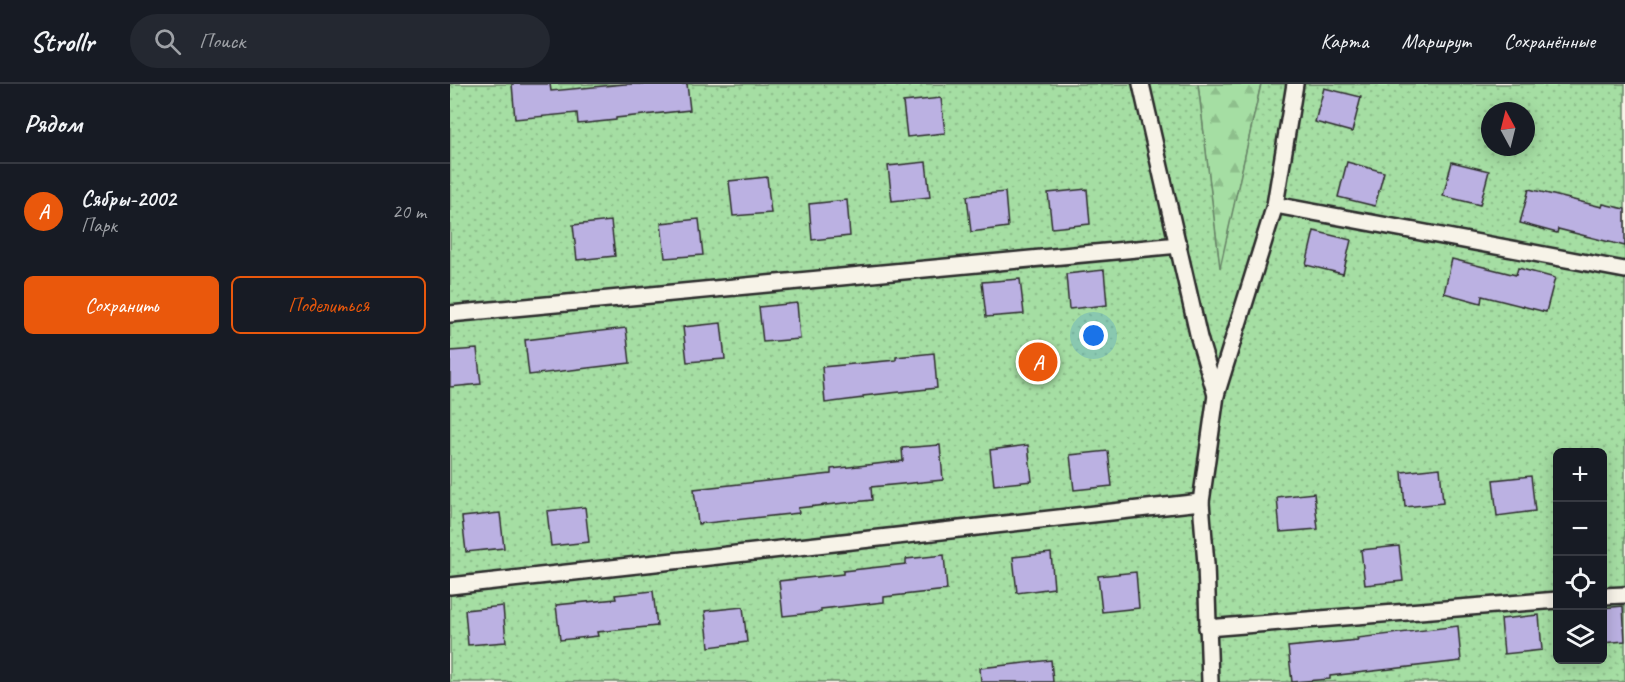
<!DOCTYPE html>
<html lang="ru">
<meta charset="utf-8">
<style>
:root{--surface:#171b24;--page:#242831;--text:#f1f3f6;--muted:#9ea1a6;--line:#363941;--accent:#ea580c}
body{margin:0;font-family:Caveat,sans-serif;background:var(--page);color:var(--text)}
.controls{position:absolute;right:18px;bottom:18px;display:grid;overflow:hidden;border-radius:9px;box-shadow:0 3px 15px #0003}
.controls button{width:54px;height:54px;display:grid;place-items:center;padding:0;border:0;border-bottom:2px solid var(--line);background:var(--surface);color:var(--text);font:30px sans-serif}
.compass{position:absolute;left:1031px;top:18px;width:54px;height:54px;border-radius:50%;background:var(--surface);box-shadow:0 3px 15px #0003;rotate:353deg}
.you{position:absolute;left:644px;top:252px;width:21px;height:21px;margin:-15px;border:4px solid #fff;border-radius:50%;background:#1a73e8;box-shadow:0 0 0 9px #1a73e833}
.badge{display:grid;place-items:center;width:39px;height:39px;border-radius:50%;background:var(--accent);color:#fff;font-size:20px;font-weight:700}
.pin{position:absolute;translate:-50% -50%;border:3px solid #fff;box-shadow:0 2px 6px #0006}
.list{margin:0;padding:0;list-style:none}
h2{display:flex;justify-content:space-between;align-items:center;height:78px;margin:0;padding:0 24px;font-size:26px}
h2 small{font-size:20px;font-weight:400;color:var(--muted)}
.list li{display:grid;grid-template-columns:39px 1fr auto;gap:18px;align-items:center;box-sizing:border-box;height:96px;padding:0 24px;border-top:2px solid var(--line)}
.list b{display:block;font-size:22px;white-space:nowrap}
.list p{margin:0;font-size:20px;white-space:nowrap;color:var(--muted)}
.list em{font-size:20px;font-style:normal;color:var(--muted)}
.actions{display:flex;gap:12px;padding:18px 24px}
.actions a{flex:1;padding:14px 0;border:2px solid var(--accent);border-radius:9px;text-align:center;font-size:21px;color:var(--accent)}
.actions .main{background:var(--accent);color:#fff}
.icon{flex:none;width:33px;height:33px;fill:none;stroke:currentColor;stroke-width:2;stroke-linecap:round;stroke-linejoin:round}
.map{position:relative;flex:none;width:1175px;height:598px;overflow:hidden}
header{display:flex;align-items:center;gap:36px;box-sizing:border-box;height:84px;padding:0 30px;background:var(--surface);border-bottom:2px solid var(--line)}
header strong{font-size:28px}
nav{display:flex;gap:33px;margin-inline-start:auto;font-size:21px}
.search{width:420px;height:54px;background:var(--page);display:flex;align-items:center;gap:15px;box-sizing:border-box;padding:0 21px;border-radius:33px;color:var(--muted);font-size:22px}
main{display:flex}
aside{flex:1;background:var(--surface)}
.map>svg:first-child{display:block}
.forest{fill:url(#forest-firs);stroke:#688467;stroke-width:1.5}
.garden{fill:url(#garden-dots);stroke:#688467;stroke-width:1.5;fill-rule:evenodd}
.building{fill:#bbb1e2;stroke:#2b2b2b;stroke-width:1.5}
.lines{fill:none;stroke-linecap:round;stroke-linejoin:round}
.service-casing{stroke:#2b2b2b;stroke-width:20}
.service{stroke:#f7f3e8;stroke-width:15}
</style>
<header>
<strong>Strollr</strong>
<div class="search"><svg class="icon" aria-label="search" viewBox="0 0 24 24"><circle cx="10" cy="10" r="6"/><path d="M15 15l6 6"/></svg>Поиск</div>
<nav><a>Карта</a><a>Маршрут</a><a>Сохранённые</a></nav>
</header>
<main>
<aside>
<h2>Рядом<small></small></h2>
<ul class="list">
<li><span class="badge">A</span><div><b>Сябры-2002</b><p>Парк</p></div><em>20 m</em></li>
</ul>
<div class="actions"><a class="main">Сохранить</a><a>Поделиться</a></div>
</aside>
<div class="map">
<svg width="1175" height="598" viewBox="0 0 1175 598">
<defs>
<pattern id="forest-firs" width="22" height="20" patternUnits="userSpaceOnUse" patternTransform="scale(1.5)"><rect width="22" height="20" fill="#a5dea3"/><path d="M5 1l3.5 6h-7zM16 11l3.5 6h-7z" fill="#8ebf8c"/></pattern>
<pattern id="garden-dots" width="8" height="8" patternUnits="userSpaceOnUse" patternTransform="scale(1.5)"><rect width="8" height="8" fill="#a5dea3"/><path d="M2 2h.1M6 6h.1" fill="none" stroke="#8ebf8c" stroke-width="1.8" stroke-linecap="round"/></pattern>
</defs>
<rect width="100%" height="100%" fill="#f7f3e8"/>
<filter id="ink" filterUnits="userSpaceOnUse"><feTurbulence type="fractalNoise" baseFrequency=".0167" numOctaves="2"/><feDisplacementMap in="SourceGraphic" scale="12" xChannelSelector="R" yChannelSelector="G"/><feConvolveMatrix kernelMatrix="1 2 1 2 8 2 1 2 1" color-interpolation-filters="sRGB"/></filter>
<g filter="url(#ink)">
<polygon class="forest" points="748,0 811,0 770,187"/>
<path class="garden" d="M0,0h748l22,184 41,-184h364v598h-1175zM1040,27h36v36h-36zM1108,368h44v208h-44z"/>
<g class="building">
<polygon points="62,0 100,0 101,7 175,0 237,0 240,26 166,34 166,36 128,40 127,29 65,35"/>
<polygon points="874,4 911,13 902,48 865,38"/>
<polygon points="491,14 495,49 457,53 453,18"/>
<polygon points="476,78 480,113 442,117 438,82"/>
<polygon points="897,78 934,88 925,122 888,113"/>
<polygon points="1002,78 1039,87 1030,121 993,112"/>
<polygon points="317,93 321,129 283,132 279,97"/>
<polygon points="637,105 640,140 602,144 598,109"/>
<polygon points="1079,105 1152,123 1153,120 1175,125 1175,162 1108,145 1107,149 1070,139"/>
<polygon points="555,108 558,143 521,148 517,112"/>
<polygon points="397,116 400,152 362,156 359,120"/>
<polygon points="249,135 253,171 215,174 211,139"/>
<polygon points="161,137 165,172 127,176 123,141"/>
<polygon points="864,147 901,156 893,190 856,181"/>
<polygon points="1002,175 1066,191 1068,184 1105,194 1096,228 1032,212 1031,219 994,209"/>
<polygon points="654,186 657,221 619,225 616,190"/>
<polygon points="570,195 574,230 536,233 532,198"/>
<polygon points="347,219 350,255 313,258 309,223"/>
<polygon points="271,239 275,275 237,278 233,243"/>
<polygon points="176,244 180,279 79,291 75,256"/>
<polygon points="27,265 31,300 0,303 0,267"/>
<polygon points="484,269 487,304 413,312 413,314 375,319 372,283 446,276 446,273"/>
<polygon points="490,361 493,396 421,403 422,416 348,424 349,429 248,440 244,405 381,390 381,385 453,377 452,364"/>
<polygon points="578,361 582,397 544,401 540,366"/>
<polygon points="658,367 662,402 624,406 620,371"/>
<polygon points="990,384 993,419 955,423 952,388"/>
<polygon points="1081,392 1085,427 1047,432 1043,396"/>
<polygon points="864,409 868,445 830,448 827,413"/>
<polygon points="135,423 139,458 101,462 97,427"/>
<polygon points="50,429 54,464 16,468 12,433"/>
<polygon points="949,462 953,497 915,501 911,466"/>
<polygon points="601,469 604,504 567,509 563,473"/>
<polygon points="494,471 497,506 434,513 434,518 371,525 371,528 333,532 329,497 393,490 393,487 456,480 456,475"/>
<polygon points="686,488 689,524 652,528 648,492"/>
<polygon points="203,507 207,542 147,548 148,552 110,556 106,521 166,515 165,511"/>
<polygon points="53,522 56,558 18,561 15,526"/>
<polygon points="1173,522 1175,557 1152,559 1152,524"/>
<polygon points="293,523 297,558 259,563 255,527"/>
<polygon points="1089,531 1092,566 1054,570 1051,535"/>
<polygon points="1008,542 1011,577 880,592 880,595 842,598 838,563 908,556 907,554"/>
<polygon points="601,576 603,598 531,598 530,584"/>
</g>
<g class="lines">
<defs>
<g id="service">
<polyline points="691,0 749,254 766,311"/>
<polyline points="825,121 1175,186"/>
<polyline points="0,230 729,161"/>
<polyline points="0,502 751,418"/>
<polyline points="1152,512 1175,511"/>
<polyline points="757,544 1108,516"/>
<polyline points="760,598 756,480 751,418 766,311 825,121 845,0"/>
</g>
</defs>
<use href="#service" class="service-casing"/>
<use href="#service" class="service"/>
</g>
</g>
</svg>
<div class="controls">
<button>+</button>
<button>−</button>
<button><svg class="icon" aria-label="locate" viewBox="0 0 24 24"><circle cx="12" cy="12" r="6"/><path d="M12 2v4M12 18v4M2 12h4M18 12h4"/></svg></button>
<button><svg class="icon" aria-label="layers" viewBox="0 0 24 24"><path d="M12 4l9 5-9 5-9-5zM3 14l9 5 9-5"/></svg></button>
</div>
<svg class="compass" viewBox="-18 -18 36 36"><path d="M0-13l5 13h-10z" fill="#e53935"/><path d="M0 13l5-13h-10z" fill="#9ea1a6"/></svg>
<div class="you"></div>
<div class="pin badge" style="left:588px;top:278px">A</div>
</div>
</main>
